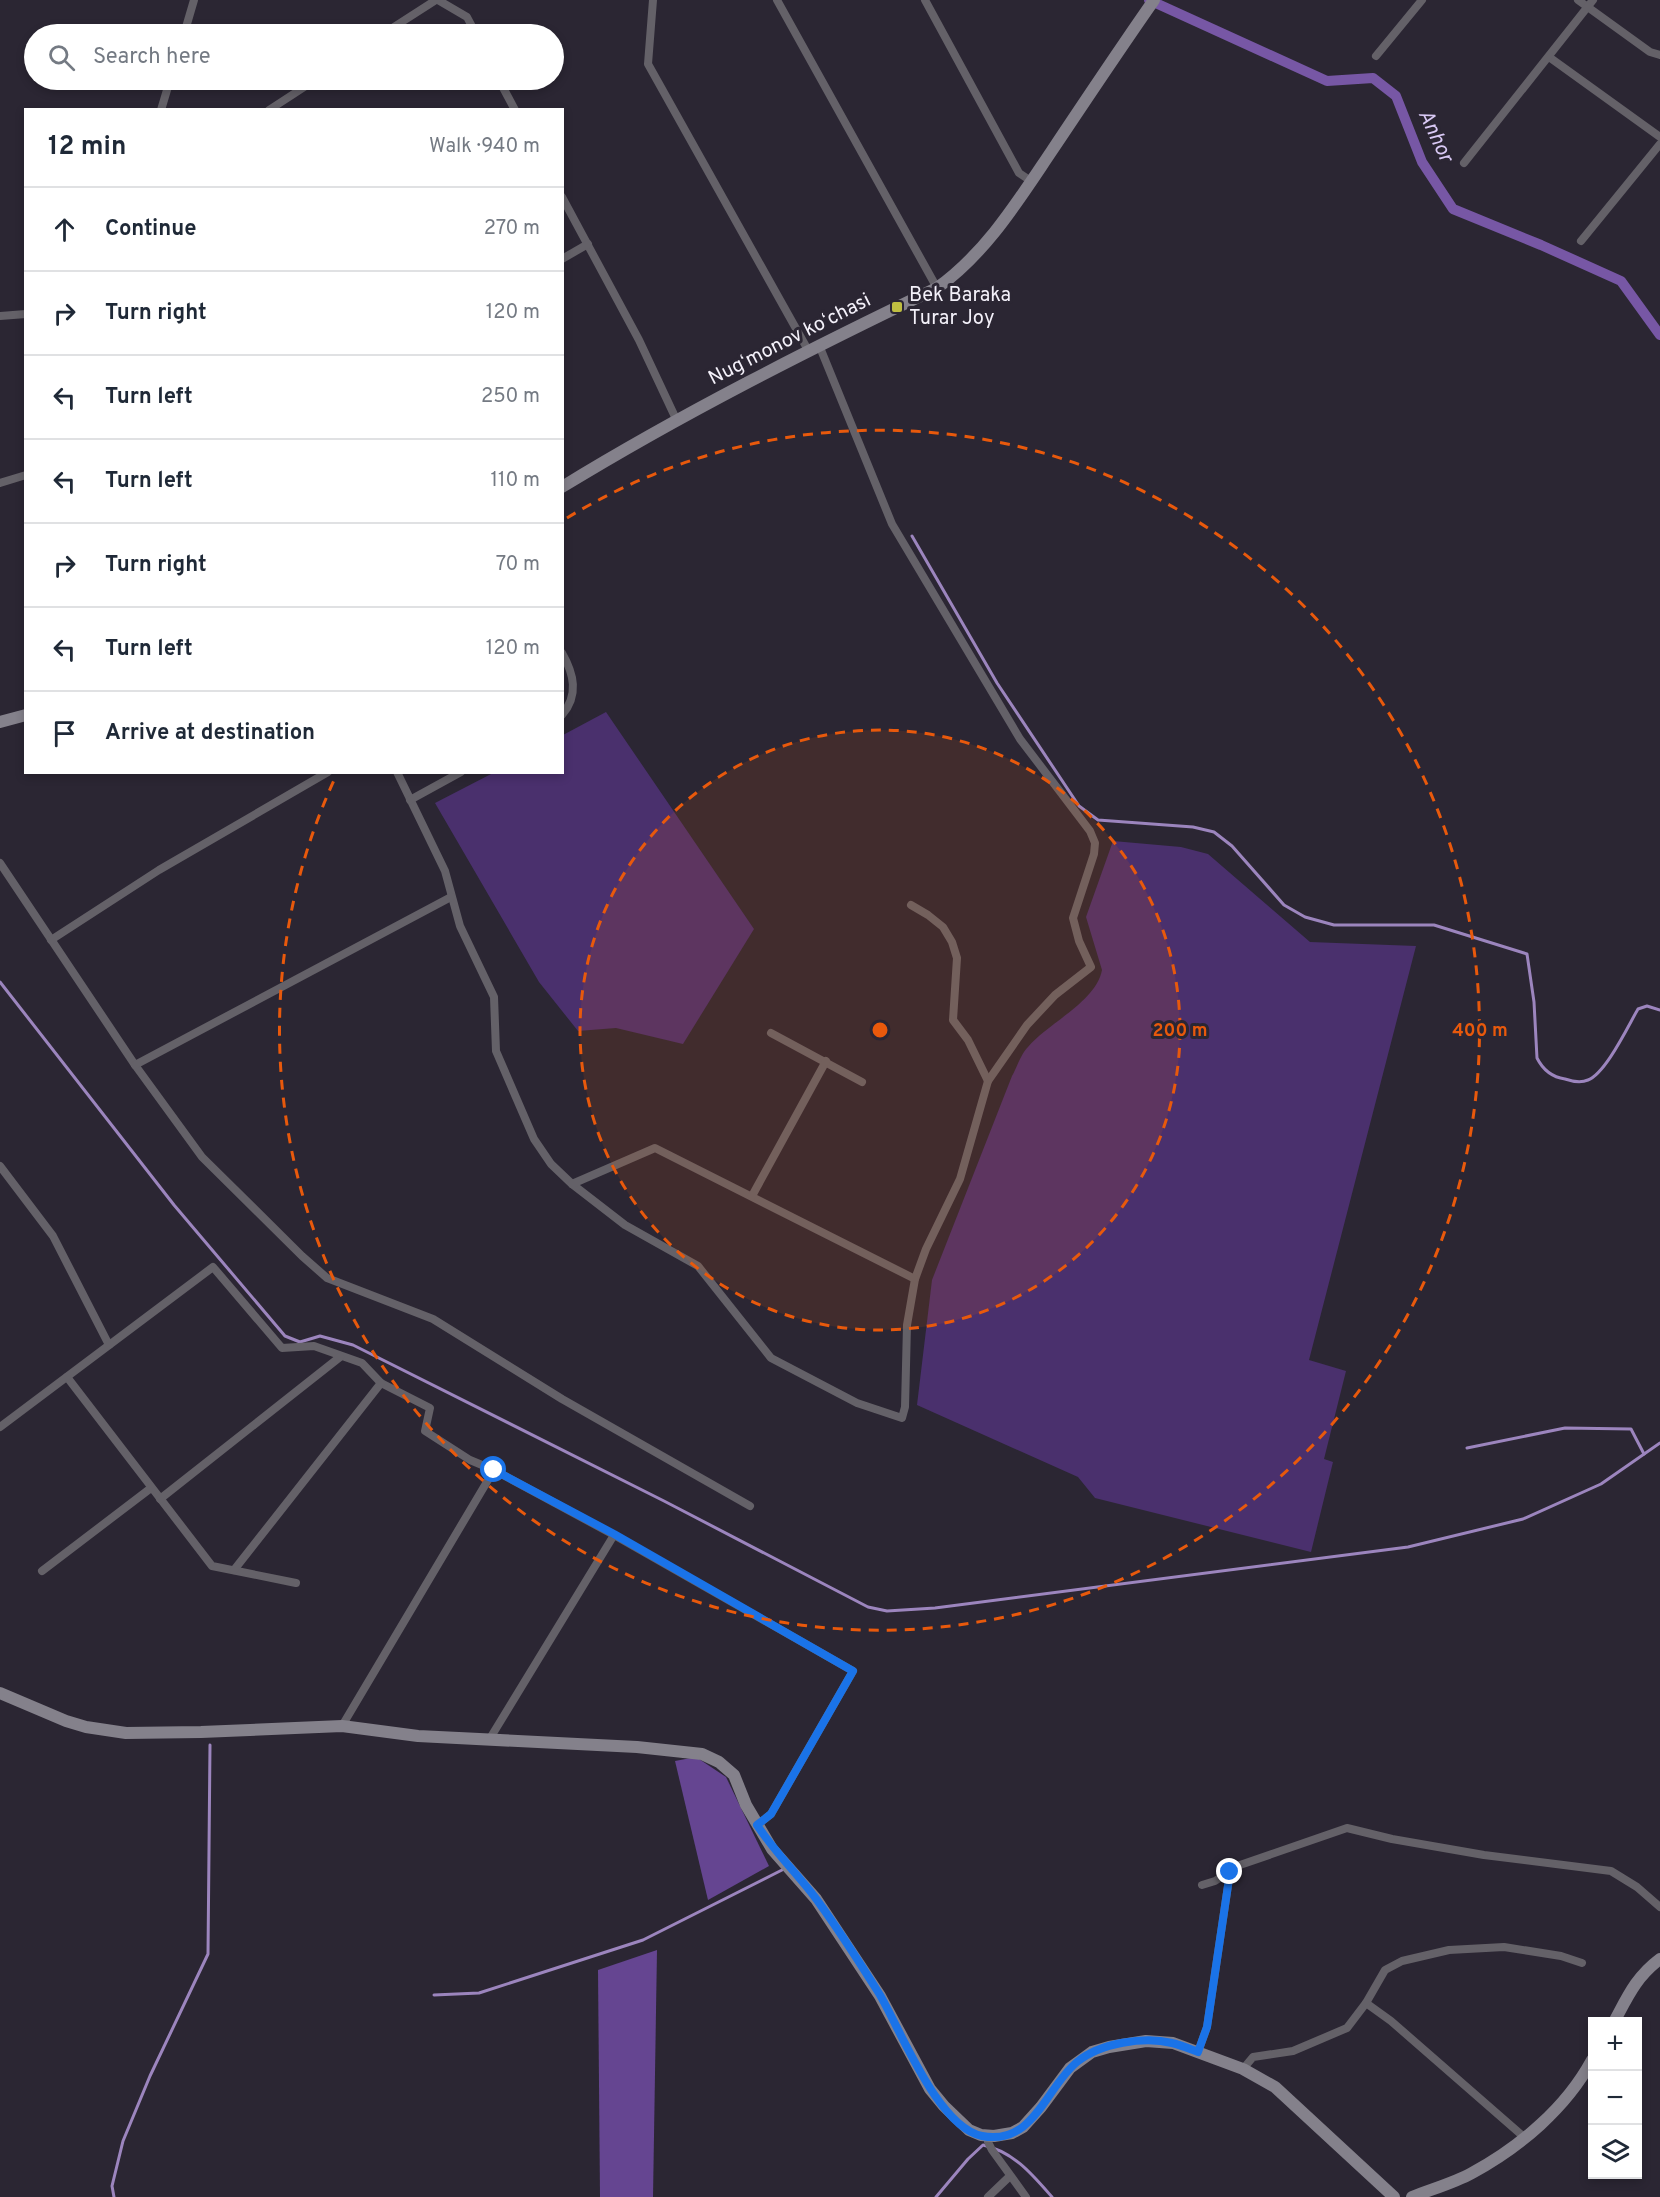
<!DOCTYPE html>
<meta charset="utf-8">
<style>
:root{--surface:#fff;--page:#f2f2f3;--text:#1f2937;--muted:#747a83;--line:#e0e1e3}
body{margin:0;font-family:Overpass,sans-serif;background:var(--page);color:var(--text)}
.controls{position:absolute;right:18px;bottom:18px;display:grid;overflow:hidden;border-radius:0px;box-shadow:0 3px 9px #0003}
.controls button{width:54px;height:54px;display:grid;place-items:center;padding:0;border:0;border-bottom:2px solid var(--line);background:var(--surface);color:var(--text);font:30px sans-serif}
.stop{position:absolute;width:18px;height:18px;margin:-14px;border:4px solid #1a73e8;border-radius:50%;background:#fff}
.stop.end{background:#1a73e8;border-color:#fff;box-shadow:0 2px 6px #0008}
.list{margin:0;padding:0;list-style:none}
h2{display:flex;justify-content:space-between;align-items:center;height:78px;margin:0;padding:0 24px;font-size:26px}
h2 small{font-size:20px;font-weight:400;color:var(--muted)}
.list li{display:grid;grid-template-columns:39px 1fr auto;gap:18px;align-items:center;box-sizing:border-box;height:84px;padding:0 24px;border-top:2px solid var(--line)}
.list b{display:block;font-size:22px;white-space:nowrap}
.list em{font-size:20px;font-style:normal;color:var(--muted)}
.icon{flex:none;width:33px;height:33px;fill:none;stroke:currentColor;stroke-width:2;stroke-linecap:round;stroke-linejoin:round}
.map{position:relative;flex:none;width:1660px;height:2197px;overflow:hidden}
.search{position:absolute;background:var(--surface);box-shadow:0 3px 9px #0003;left:24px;top:24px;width:540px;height:66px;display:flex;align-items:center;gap:15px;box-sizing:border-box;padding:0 21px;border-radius:33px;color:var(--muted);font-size:22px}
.panel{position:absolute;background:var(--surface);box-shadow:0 3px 9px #0003;left:24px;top:108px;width:540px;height:666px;border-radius:0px}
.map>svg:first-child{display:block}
.green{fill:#4a306d}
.forest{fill:#654591}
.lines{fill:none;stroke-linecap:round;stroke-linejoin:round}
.stream{stroke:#9c85be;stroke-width:3}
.canal{stroke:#7757a5;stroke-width:10}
.street{stroke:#646168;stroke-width:8}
.secondary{stroke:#84818b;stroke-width:12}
.route{stroke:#1a73e8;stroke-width:8}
.ring{fill:none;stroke:#e8590c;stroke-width:3;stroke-dasharray:10 8}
.poi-dot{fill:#bfbe41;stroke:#2b2633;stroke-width:2}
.labels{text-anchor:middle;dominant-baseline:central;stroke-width:6;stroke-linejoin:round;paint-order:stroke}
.poi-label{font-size:20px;fill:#f4f1fa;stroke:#2b2633;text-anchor:start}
.street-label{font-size:20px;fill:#f4f1fa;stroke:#2b2633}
.water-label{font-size:21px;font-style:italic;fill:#d9c9f5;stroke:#2b2633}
.centre{fill:#e8590c;stroke:#2b2633;stroke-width:3}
.ring-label{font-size:18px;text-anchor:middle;font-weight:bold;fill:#e8590c;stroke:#2b2633;stroke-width:6;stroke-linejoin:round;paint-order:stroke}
</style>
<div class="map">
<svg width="1660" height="2197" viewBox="0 0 1660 2197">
<rect width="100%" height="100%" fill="#2b2633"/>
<g class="green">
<polygon points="606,712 754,929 683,1044 616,1028 578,1031 539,982 435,803 493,773 562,772 563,735"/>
<path d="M1113,841l68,6 27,7 102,88 106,4 -107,414 37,11 -22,88 9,3 -22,90 -216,-54 -17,-21 -161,-72 15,-125 80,-204c5,-9 9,-22 16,-29 20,-24 68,-45 74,-77l-16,-53z"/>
</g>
<g class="forest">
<polygon points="696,1757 726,1777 769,1866 708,1900 675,1761"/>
<polygon points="657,1950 653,2197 600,2197 598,1970"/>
</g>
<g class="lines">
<g class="stream">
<path d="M912,536l85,147 82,123 19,14 95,7 21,5 18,14 52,59 21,12 29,8h100l93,29 7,48 3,56c6,12 14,19 28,21 6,2 16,4 23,1 18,-7 40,-54 50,-71l9,-3 13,4"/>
<polyline points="0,982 174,1205 285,1336 300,1342 320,1336 353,1345 664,1501 868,1607 887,1611 935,1608 1408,1547 1523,1519 1601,1484 1660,1443"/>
<polyline points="1467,1448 1565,1428 1631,1429 1644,1454"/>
<polyline points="434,1995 479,1993 643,1940 782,1870"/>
<polyline points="114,2197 112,2186 123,2141 150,2076 208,1954 210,1745"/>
<path d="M936,2197l32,-38 15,-14c31,7 49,29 69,52"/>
</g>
<polyline class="canal" points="1149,0 1327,81 1373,78 1396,96 1422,162 1453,209 1541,245 1621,281 1660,335"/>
<g class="street">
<polyline points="438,0 467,17 476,34"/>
<polyline points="653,0 648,64 808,350"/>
<polyline points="777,0 937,288"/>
<polyline points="925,0 1019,173 1031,181"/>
<polyline points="1578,0 1650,52 1660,55"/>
<polyline points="184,34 194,0"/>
<polyline points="383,34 436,0"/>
<polyline points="1376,56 1422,0"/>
<polyline points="1549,57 1660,137"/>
<polyline points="499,80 515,110"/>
<polyline points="161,110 170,80"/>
<polyline points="269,110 315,80"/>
<polyline points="1464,163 1593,0"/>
<polyline points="562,197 639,340 677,421"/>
<polyline points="1581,241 1660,144"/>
<polyline points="562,259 588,244"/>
<polyline points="0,316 26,314"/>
<polyline points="819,345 892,524 1020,739 1090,831 1095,843 1094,854 1073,918 1079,941 1091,967 1055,995 1027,1025 988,1081"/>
<polyline points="0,483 26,475"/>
<path d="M562,653c12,21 17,42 0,62"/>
<polyline points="397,772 445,871 460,926 494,997 496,1051 534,1139 551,1164 572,1184 625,1225 698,1266 771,1358 857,1403 902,1418 905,1407 907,1325 915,1279 926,1249 960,1179 988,1081 968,1040 953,1020 957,958 952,942 943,927 928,915 911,905"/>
<polyline points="410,800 461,772"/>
<polyline points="0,863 135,1065 202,1157 302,1256 327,1278 433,1319 562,1399 750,1506"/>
<polyline points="51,940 159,870 328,772"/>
<polyline points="771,1033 862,1082"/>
<polyline points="135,1065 451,897"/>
<polyline points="0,1166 53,1236 109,1345"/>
<polyline points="572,1184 655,1148 915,1279"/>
<polyline points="752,1196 826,1061"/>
<polyline points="67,1377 212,1566 296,1583"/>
<polyline points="0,1427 213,1267 282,1348 314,1346 362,1363 381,1383 430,1408 425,1431 470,1460 494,1470 614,1535 853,1671 771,1814 757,1825"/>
<polyline points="160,1499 340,1357"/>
<polyline points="234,1570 381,1383"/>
<polyline points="42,1571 151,1488"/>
<polyline points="342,1726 494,1470"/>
<polyline points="489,1740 614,1535"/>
<polyline points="1202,1885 1215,1881 1240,1865 1347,1828 1392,1839 1484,1855 1611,1871 1637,1887 1660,1907"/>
<polyline points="1366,2003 1391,2021 1524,2137"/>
<polyline points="1198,2052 1207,2027 1230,1872"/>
<polyline points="1243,2069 1253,2057 1293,2051 1347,2028 1366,2003 1385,1970 1402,1961 1449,1950 1504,1947 1561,1956 1582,1963"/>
<polyline points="989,2136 988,2142 992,2150 1026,2197"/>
<polyline points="988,2197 1010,2176"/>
</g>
<g class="secondary">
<path d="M562,487c121,-74 248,-138 375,-199 49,-35 81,-87 114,-136 34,-51 68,-102 103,-152"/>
<polyline points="0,722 26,715"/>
<polyline points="0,1693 66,1721 86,1727 126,1733 201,1732 342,1726 418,1736 637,1747 702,1754 719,1762 734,1775 746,1805 772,1849 816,1899 880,1996 930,2089 944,2106 969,2130 981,2135 994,2136 1012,2133 1023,2127 1041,2107 1070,2068 1092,2052 1109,2047 1146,2041 1173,2043 1243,2069 1275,2087 1394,2197"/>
<path d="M1614,2022c14,-26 22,-45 46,-63"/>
<path d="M1412,2197c20,-8 42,-14 60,-24 48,-26 94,-65 120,-113"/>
</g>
</g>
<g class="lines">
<path class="route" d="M494,1470l120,64 239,137 -82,143 -14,11c19,29 40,48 60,75 22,30 43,63 63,95 21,36 58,132 102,141 52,10 64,-49 95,-74 23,-19 67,-26 95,-19 9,2 18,6 26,9l9,-25 23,-155"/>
</g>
<circle cx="880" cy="1030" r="300" fill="#e8590c" fill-opacity=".12"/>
<g class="ring">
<circle cx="880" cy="1030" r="300"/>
<path d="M567 518A600 600 0 1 1 336 776"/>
</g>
<rect class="poi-dot" x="891" y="301" width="12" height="12" rx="3"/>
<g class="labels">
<g class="poi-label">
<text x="909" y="296">Bek Baraka<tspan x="909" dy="23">Turar Joy</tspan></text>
</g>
<g class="street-label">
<text transform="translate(790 340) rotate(-27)">Nugʻmonov koʻchasi</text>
</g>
<g class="water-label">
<text transform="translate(1435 136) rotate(65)">Anhor</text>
</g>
</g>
<circle cx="880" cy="1030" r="9" class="centre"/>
<g class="ring-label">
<text x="1180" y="1036">200 m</text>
<text x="1480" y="1036">400 m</text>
</g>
</svg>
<div class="controls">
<button>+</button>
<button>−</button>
<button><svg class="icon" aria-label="layers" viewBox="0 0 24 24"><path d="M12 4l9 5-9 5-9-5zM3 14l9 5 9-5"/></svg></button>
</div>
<div class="stop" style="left:494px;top:1470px"></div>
<div class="stop end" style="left:1230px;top:1872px"></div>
<div class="search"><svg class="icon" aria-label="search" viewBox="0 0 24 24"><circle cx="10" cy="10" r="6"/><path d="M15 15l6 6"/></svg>Search here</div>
<section class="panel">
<h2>12 min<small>Walk · 940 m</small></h2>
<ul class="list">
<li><svg class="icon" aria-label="ahead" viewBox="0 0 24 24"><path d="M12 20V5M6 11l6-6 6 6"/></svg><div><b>Continue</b></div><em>270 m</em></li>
<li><svg class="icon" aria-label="right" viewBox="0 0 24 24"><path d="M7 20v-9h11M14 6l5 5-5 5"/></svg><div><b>Turn right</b></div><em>120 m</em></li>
<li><svg class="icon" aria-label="left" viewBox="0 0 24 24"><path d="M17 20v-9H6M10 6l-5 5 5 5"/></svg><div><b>Turn left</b></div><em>250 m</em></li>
<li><svg class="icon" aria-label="left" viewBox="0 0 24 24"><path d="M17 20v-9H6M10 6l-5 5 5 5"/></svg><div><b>Turn left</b></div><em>110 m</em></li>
<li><svg class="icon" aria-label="right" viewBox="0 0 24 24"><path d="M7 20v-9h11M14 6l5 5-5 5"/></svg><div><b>Turn right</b></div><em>70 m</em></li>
<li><svg class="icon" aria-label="left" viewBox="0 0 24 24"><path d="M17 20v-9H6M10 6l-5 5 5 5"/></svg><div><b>Turn left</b></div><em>120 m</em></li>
<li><svg class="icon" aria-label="arrive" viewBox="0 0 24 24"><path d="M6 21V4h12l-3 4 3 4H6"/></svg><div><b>Arrive at destination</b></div></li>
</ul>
</section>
</div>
